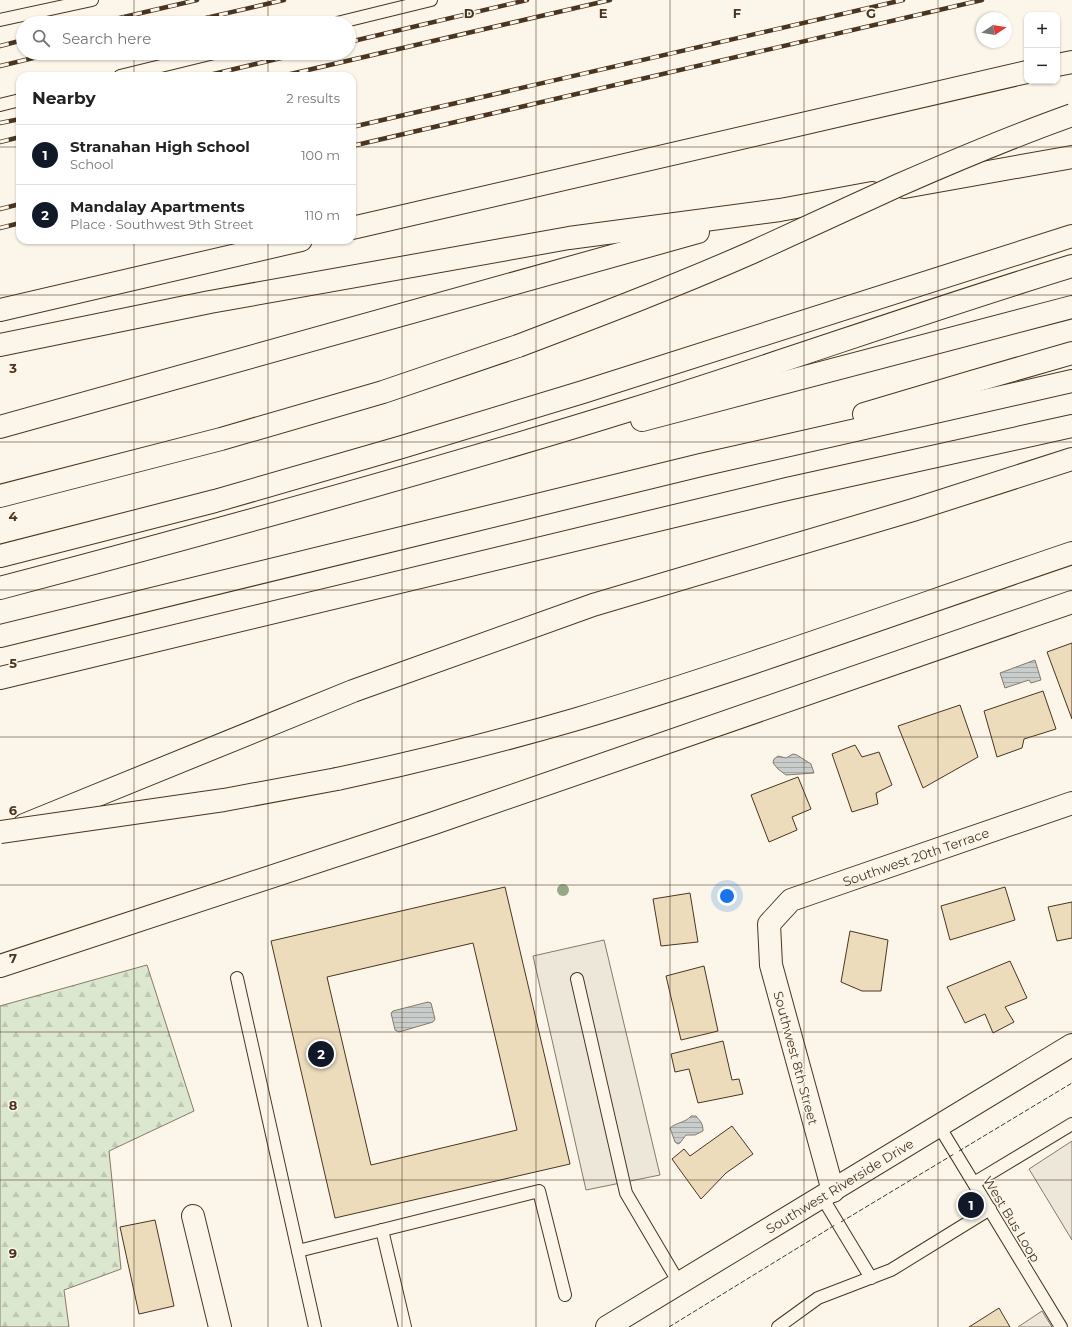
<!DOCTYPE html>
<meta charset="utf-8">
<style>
:root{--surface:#fff;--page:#f6f6f6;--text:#222;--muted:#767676;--line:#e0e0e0;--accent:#111827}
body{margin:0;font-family:Montserrat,sans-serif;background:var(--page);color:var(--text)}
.controls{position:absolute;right:12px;top:12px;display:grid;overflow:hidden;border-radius:8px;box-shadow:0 1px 3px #0004}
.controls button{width:36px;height:36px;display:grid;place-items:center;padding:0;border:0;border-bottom:1px solid var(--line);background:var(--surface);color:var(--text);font:20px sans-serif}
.compass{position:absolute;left:976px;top:12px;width:36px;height:36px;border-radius:50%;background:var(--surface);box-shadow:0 1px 3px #0004;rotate:78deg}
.you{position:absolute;left:727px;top:896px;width:14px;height:14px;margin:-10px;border:3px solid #fff;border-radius:50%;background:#1a73e8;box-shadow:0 0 0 6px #1a73e833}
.badge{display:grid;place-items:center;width:26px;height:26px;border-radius:50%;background:var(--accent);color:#fff;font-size:13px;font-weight:700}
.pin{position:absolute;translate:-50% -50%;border:2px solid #fff;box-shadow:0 1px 4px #0006}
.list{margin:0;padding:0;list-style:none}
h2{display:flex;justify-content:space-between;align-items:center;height:52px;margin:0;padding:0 16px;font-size:17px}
h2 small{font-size:13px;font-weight:400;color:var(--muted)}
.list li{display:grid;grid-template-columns:26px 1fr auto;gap:12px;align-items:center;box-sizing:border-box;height:60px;padding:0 16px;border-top:1px solid var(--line)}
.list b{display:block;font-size:15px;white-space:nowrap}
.list p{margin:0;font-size:13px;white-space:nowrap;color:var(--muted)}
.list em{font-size:13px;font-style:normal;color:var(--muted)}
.icon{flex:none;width:22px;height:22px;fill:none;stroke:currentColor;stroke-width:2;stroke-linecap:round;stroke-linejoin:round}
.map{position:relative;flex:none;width:1072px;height:1327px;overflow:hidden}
.search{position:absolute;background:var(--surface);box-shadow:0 1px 3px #0004;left:16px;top:16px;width:340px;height:44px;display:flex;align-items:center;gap:10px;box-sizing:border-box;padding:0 14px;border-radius:22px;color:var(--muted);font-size:15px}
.panel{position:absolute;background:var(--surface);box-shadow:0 1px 3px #0004;left:16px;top:72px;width:340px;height:172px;border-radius:12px}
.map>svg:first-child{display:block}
.forest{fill:url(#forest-firs);stroke:#887966}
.parking{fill:#ede7d9;stroke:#887966}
.water{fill:url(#water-rules);stroke:#887966}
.building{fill:#ecdcbc;stroke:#4a3520;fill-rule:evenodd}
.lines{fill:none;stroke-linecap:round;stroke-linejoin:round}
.service-casing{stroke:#4a3520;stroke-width:14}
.minor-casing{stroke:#4a3520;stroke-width:24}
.motorway-casing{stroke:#4a3520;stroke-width:24}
.service{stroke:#fbf6e9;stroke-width:12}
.minor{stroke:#fbf6e9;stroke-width:22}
.motorway{stroke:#fbf6e9;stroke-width:22}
.rail-casing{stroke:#4a3520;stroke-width:4.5}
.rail{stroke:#fbf6e9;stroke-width:3;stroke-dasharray:9;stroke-linecap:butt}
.motorway-bridge-casing{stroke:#4a3520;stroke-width:24;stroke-linecap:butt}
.motorway-bridge{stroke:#fbf6e9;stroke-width:22}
.fence{stroke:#4a3520;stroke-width:1;stroke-dasharray:5 2;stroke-linecap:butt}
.tree{fill:#96a887}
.grid{fill:none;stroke:#4a3520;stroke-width:1;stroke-opacity:0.55}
.labels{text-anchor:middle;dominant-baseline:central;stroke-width:3;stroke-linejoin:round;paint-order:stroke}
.street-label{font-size:13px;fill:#4a3520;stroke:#fbf6e9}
.grid-label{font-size:13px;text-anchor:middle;font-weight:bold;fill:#4a3520;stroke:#fbf6e9;stroke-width:3;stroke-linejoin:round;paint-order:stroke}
</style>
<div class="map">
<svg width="1072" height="1327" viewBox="0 0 1072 1327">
<defs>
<pattern id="forest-firs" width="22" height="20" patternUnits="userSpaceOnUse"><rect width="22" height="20" fill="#dce7d0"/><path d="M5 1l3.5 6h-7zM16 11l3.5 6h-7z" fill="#bec7b2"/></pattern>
<pattern id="water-rules" width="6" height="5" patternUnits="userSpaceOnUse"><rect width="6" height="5" fill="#c9cecd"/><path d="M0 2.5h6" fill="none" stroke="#a5a8a6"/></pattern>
</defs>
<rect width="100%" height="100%" fill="#fbf6e9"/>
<polygon class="forest" points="147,965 194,1111 109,1151 121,1269 64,1290 69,1327 0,1327 0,1006"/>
<g class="parking">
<polygon points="604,940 660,1175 586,1190 533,956"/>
<polygon points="1072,1141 1072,1240 1029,1169"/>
<polygon points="1042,1311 1052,1327 1018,1327"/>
</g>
<g class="water">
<polygon points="1035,660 1041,680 1031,683 1029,680 1005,688 1000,673"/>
<polygon points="793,754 797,755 811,764 814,773 786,775 778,769 773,763 774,759 778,756 786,758"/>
<polygon points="428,1002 431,1003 435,1019 433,1022 399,1032 395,1030 391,1013 393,1011"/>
<path d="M691,1116h5c4,5 7,7 7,15l-8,4h-9l-6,8 -2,1 -3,-2 -5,-14c7,-6 15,-5 21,-12z"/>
</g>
<g class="building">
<polygon points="1072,643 1072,719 1047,652"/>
<polygon points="1043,691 1056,729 1024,739 1022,748 997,757 984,711"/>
<polygon points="960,705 978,757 923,788 898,726"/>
<polygon points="855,745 862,757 879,752 892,785 876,793 878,804 852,812 832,754"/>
<polygon points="798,777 811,809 792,817 797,830 769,842 751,795"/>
<path d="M505,887l65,277 -235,54 -64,-277zM473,943l44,187 -146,35 -44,-188z"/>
<polygon points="1005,887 1015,920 950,940 941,906"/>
<polygon points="690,893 698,942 661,946 653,899"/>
<polygon points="1072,902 1072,938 1057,941 1048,907"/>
<polygon points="850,931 888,940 881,991 862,991 841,982"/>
<polygon points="1010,961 1027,998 1005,1007 1014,1022 993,1033 985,1014 965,1023 947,987"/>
<polygon points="704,966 718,1031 681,1040 666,976"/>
<polygon points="723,1041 732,1080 739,1079 743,1094 698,1103 689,1069 675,1072 671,1054"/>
<polygon points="732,1126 753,1154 726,1173 701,1199 672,1159 684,1149 690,1156"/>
<polygon points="155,1220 174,1306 139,1314 120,1227"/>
<polygon points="999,1308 1010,1327 969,1327"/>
</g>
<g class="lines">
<defs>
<g id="service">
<polyline points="0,20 92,0"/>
<polyline points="337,23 431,0"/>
<polyline points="120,76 214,53"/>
<polyline points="0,105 20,100"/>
<polyline points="237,978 315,1327"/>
<polyline points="577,979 626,1193 679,1283"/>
<polyline points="939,1126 1061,1327"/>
<polyline points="974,1183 1072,1124"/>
<polyline points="822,1197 871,1278"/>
<polyline points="382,1230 405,1327"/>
<polyline points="298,1251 539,1191 565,1295"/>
<polyline points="778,1327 818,1298 891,1270 990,1209"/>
</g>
<g id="minor">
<path id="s1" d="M833,1191l-62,-226 -2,-41 22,-24 281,-97"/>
<polyline points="193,1216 220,1327"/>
<path id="s2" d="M607,1327l465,-282"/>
</g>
<g id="motorway">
<polyline points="1057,65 1072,62"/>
<polyline points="904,187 1072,157"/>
<polyline points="352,228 1027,72"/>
<polyline points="0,310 301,240"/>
<polyline points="0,345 210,302 569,238 780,210 872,193"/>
<polyline points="864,414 975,381 1072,353"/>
<polyline points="642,420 1072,307"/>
<polyline points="0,427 698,232"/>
<polyline points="0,496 221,439 383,392 518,346"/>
<polyline points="0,556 215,501 402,447 583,392 1072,236"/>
<path d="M0,588c212,-56 424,-114 633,-179 147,-46 292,-98 439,-143"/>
<polyline points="0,636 701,465 1072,381"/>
<polyline points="0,678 787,489 1072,426"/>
<path d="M337,779c80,-17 161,-37 240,-60 166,-50 330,-110 495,-166"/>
<polyline points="24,825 353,691 593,605 913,510 1072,459"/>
<polyline points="0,966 434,823 1072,602"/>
</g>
</defs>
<use href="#service" class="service-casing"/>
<use href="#minor" class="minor-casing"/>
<use href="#motorway" class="motorway-casing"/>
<use href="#service" class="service"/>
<use href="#minor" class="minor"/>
<use href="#motorway" class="motorway"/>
<defs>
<g id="rail">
<polyline points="98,23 197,0"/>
<polyline points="184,23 284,0"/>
<polyline points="349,42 527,0"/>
<polyline points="0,46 23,40"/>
<polyline points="0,66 54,53"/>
<polyline points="205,76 302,53"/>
<polyline points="282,76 610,0"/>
<polyline points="0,123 20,119"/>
<polyline points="352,127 903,0"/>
<polyline points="0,142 20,137"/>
<polyline points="352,146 982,0"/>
<polyline points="0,209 20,204"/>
<polyline points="0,228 20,223"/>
</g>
</defs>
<use href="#rail" class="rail-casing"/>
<use href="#rail" class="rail"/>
<defs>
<g id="motorway-bridge">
<path d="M518,346c79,-30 158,-60 235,-94 49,-22 97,-45 146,-67 57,-25 114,-49 173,-70"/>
<polyline points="0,832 224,800 337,779"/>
</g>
</defs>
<use href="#motorway-bridge" class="motorway-bridge-casing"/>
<use href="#motorway-bridge" class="motorway-bridge"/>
<g class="fence">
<polyline points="959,1151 1072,1083"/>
<polyline points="841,1222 954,1154"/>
<polyline points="669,1327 835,1225"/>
</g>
</g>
<circle class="tree" cx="563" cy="890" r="6"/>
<path class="grid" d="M134,0v23M268,0v23M402,0v1327M536,0v1327M670,0v1327M804,0v1327M938,0v1327M134,53v23M268,53v23M0,147h20M352,147h720M134,240v1087M268,240v1087M0,295h1072M0,442h1072M0,590h1072M0,737h1072M0,885h1072M0,1032h1072M0,1180h1072"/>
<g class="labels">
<g class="street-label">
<text stroke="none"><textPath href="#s1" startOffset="440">Southwest 20th Terrace</textPath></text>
<text transform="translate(796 1058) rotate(75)">Southwest 8th Street</text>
<text stroke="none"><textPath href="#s2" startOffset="272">Southwest Riverside Drive</textPath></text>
<text transform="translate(1012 1219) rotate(59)">West Bus Loop</text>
</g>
</g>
<g class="grid-label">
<text x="469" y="18">D</text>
<text x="603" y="18">E</text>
<text x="737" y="18">F</text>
<text x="871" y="18">G</text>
<text x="13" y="373">3</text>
<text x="13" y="521">4</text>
<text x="13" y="668">5</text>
<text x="13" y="815">6</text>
<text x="13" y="963">7</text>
<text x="13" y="1110">8</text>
<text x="13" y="1258">9</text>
</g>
</svg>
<div class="controls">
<button>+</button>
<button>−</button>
</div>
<svg class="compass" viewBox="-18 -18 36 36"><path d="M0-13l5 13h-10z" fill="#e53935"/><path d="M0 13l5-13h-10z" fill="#767676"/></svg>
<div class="you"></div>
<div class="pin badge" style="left:971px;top:1205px">1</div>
<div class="pin badge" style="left:321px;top:1054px">2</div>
<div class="search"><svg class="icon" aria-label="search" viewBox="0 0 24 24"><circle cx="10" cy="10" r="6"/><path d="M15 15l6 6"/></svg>Search here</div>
<section class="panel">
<h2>Nearby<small>2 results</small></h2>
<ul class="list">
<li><span class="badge">1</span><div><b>Stranahan High School</b><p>School</p></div><em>100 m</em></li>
<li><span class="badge">2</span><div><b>Mandalay Apartments</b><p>Place · Southwest 9th Street</p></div><em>110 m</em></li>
</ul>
</section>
</div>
